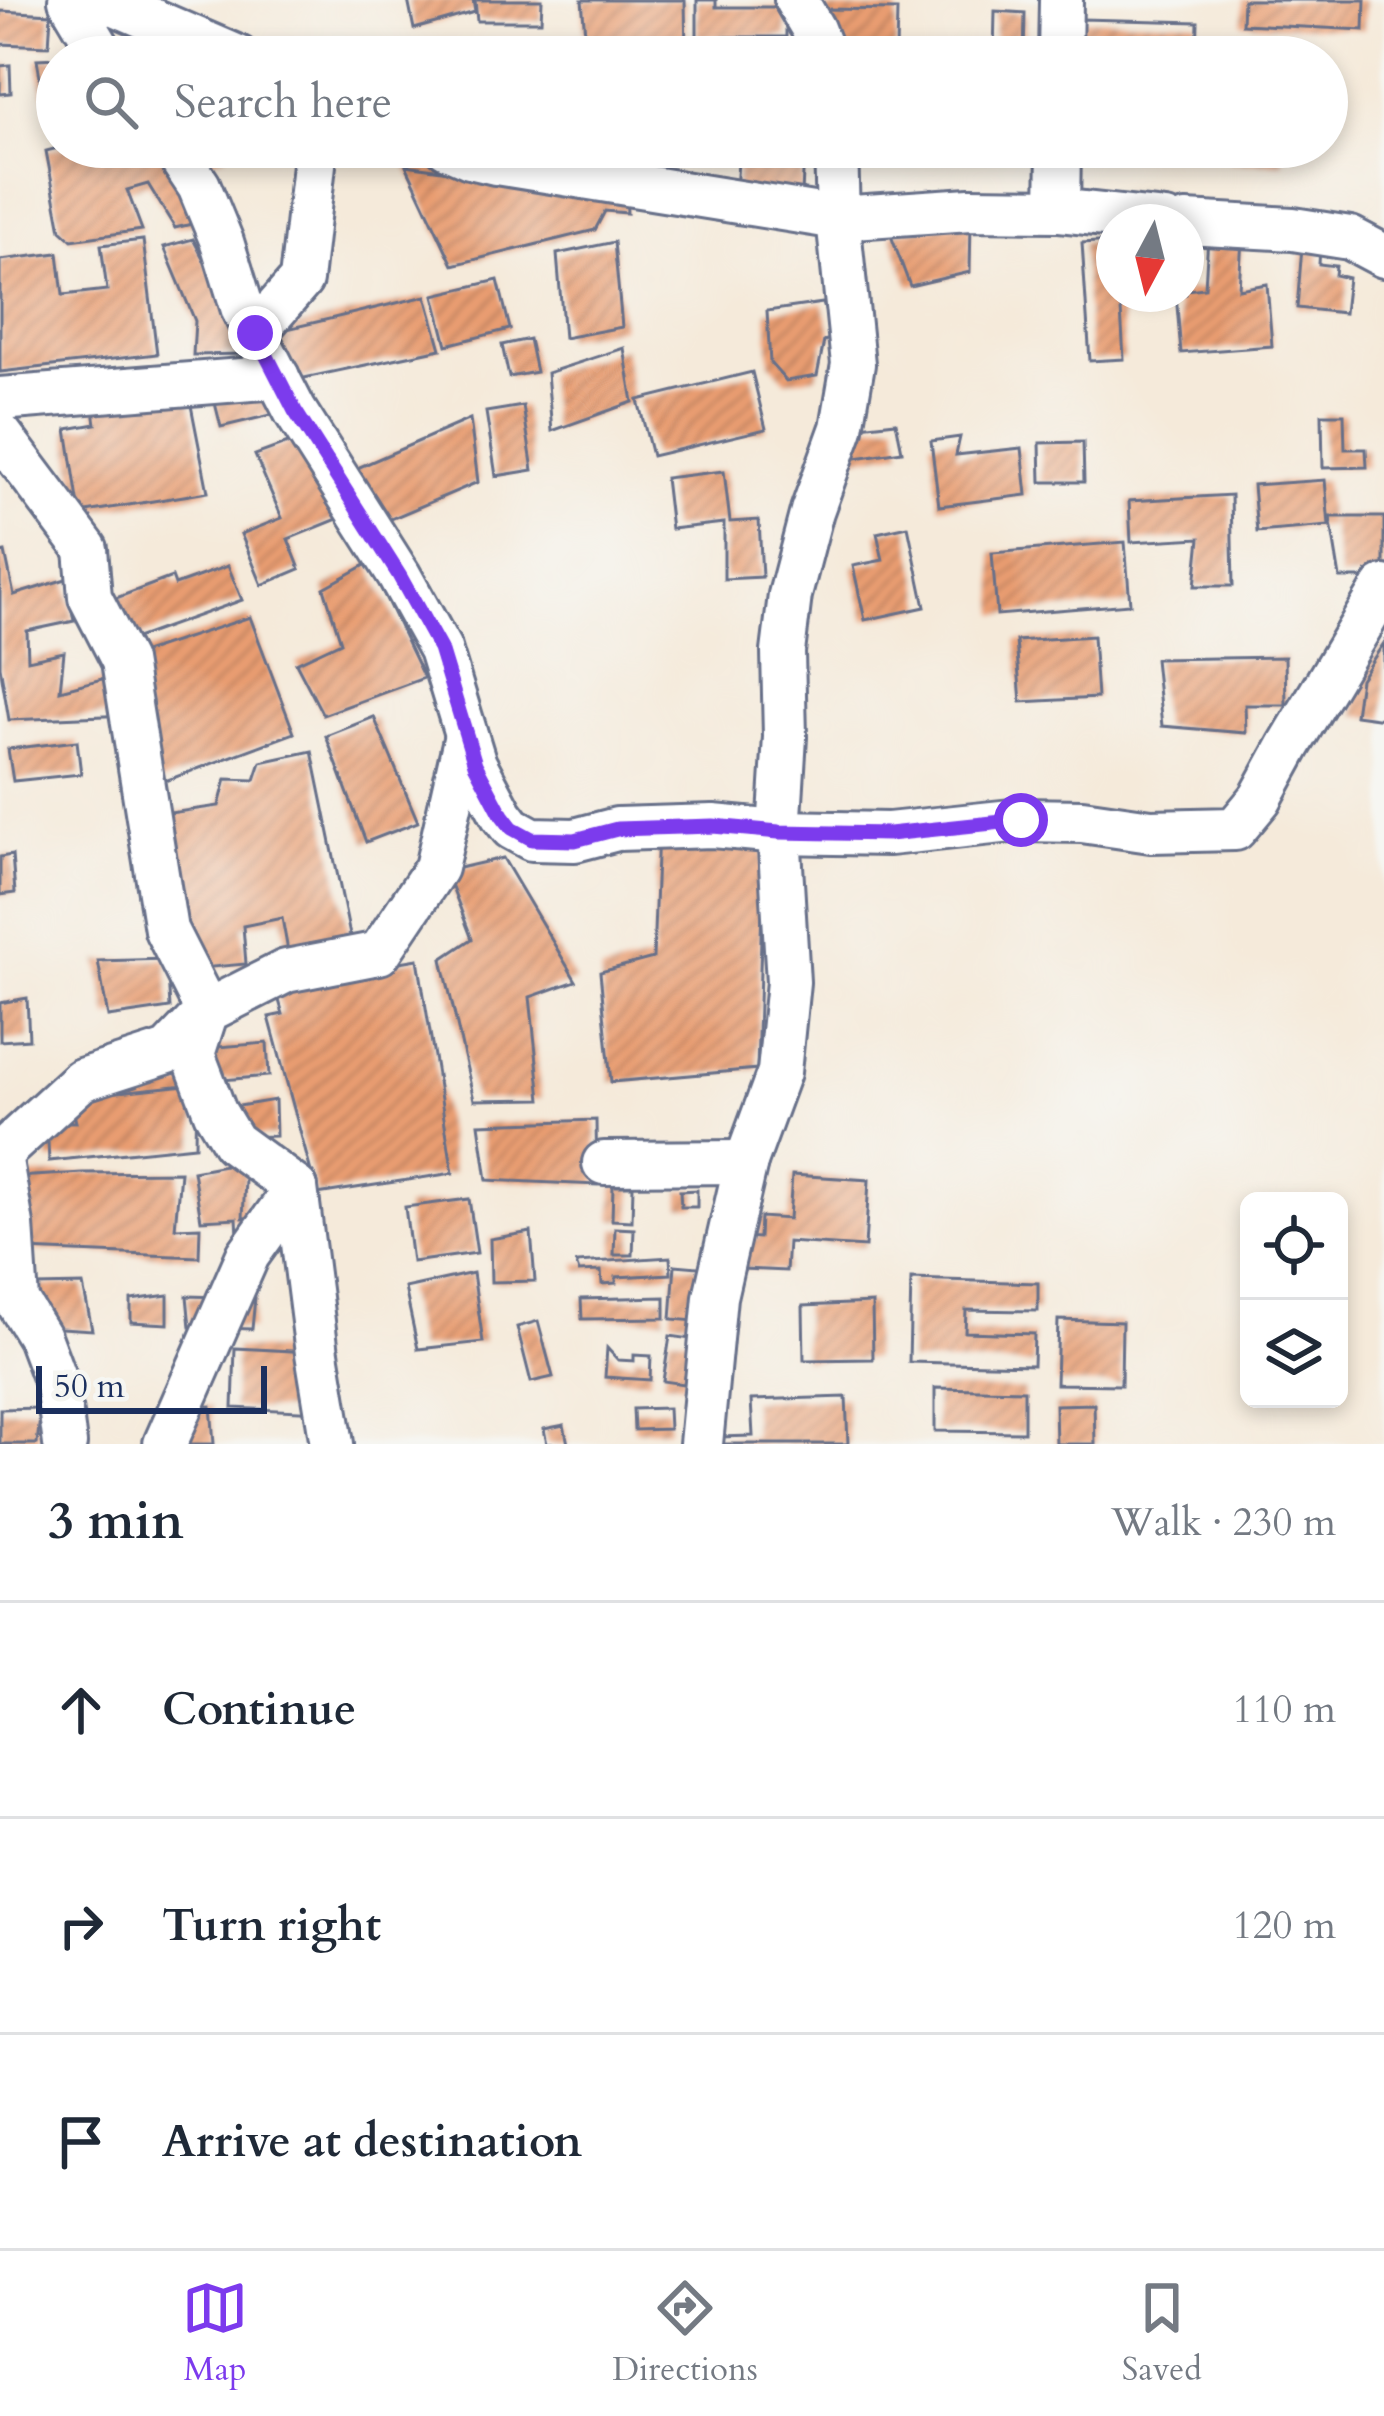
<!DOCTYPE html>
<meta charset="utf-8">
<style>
:root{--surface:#fff;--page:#f2f2f3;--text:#1f2937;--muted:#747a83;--line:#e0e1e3;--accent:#7c3aed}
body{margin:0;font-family:Cardo,serif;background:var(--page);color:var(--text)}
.controls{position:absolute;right:36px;bottom:36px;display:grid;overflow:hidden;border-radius:18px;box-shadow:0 6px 18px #0003}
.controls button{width:108px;height:108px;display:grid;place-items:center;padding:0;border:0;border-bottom:3px solid var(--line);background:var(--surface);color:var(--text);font:60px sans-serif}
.compass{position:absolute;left:1096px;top:204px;width:108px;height:108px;border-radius:50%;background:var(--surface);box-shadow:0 6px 18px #0003;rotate:187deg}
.scale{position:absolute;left:36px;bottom:30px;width:231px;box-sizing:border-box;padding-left:12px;border:6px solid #1b2f5e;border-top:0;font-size:33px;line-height:42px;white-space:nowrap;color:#1b2f5e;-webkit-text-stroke:9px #f6f6f2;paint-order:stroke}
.stop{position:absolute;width:36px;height:36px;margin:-27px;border:9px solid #7c3aed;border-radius:50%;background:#fff}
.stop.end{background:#7c3aed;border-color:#fff;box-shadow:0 3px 12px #0008}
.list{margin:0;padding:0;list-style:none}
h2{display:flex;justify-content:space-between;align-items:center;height:156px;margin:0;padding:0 48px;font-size:51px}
h2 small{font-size:39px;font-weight:400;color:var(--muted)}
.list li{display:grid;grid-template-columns:78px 1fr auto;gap:36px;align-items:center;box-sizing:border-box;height:216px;padding:0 48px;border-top:3px solid var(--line)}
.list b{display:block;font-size:45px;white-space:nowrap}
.list em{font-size:39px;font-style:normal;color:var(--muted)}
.icon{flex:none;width:66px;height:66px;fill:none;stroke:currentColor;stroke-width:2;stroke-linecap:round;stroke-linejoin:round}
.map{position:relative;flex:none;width:1384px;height:1444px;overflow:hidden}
.search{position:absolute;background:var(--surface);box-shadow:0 6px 18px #0003;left:36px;right:36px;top:36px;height:132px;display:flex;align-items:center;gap:30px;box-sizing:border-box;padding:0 42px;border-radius:66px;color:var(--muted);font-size:45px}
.sheet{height:804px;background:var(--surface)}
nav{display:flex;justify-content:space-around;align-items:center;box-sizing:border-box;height:168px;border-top:3px solid var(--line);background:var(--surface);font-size:33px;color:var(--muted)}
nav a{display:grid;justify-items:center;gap:6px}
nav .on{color:var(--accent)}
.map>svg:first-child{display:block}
.building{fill:url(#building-hatch)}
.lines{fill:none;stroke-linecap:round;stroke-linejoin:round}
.minor-casing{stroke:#677089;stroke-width:48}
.minor{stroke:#fff;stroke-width:42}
.route{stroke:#7c3aed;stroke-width:15}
</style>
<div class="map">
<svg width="1384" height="1444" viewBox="0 0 1384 1444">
<defs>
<pattern id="building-hatch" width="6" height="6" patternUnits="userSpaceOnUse" patternTransform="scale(3)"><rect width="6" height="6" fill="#e99d71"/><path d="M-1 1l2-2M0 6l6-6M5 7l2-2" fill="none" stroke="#bc8060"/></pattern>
</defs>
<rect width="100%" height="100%" fill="#f6f6f2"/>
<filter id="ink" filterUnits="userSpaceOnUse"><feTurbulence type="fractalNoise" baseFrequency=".00833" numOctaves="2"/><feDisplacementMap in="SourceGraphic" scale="24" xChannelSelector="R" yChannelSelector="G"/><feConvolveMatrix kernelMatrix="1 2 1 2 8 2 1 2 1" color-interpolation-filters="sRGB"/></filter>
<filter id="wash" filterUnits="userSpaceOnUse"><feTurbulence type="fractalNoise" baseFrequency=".004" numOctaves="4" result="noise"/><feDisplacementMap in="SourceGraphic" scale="48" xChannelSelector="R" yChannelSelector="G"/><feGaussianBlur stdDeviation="2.7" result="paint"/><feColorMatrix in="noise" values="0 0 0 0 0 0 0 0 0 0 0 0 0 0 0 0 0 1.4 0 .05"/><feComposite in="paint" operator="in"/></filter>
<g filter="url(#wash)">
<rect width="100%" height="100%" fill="#f5eada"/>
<g id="blocks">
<g class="building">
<polygon points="408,0 473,0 475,12 414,29"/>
<polygon points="475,0 542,0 541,21 477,21"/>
<polygon points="582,0 685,0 686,57 587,57"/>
<polygon points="697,0 716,0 716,7 786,7 786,37 697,37"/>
<polygon points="1243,0 1365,0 1364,30 1242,24"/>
<polygon points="826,9 897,10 896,52 826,51"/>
<polygon points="0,11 51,14 49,46 0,44"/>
<polygon points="995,11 1025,13 1024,57 994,57"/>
<polygon points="1081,19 1198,22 1197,57 1080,57"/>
<polygon points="57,58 57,94 43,95 37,59"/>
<polygon points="10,65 11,93 0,94 0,66"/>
<polygon points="62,147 159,147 200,222 175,228 148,184 127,190 142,230 72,240 61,230 46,151"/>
<polygon points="201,147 223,147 226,155 206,162"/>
<polygon points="574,147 675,147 675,157 573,156"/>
<polygon points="739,147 804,151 802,194 736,190"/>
<polygon points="1231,147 1283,147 1283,163 1230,162"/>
<polygon points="406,165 626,196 627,213 605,211 595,230 453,265"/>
<polygon points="971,221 970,272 910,286 890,233"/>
<polygon points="1208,236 1242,238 1239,289 1267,284 1272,346 1181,353 1176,294 1186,294 1186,290 1205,288"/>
<polygon points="193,239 229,308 245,354 193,355 195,321 164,247"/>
<polygon points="143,240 157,354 0,372 0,260 58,253 63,295 107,290 101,245"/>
<polygon points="1114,241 1114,294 1120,294 1124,359 1090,361 1082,243"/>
<polygon points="614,242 622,327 564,338 557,254"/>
<polygon points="1302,247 1320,249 1319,264 1336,266 1335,275 1348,278 1344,313 1297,308"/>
<polygon points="498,280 510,329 447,345 434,295"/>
<polygon points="426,296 441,349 290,381 266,334"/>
<polygon points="823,303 833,338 824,341 817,376 786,381 770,363 767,311"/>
<polygon points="529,339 536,372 509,377 502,345"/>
<polygon points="624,348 633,402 552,431 547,373"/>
<polygon points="752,372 766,429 652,456 638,400"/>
<polygon points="266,392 279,413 221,427 213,395"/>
<polygon points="189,395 208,492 80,513 67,429 96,424 93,403"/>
<polygon points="523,406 533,470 496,476 486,412"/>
<polygon points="1322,414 1344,414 1345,449 1366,449 1367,467 1323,468"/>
<polygon points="470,419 478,482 372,527 348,472"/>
<polygon points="896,422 902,451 849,459 842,428"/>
<polygon points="960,437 956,455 1022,448 1027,495 939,506 931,441"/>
<polygon points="296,440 340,518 288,539 300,569 262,585 241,534 282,518 255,455"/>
<polygon points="1083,442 1084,482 1041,482 1040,443"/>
<polygon points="724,471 730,522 759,520 762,577 724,579 724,523 671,529 665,478"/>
<polygon points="1325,480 1329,526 1257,532 1253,485"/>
<polygon points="1231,495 1233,586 1195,586 1200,538 1131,542 1129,501"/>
<polygon points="1330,517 1384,517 1384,578 1340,578"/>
<polygon points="908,526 925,607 865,620 853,566 883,560 877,533"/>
<polygon points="1125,542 1130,604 997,615 992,553"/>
<polygon points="5,552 14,595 66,579 74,621 27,631 28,660 64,652 60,690 117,675 128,715 9,720 0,666 0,553"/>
<polygon points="369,563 424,678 323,715 296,663 341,642 324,588"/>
<polygon points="228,566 242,600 131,640 108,601 172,577 175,585"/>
<polygon points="250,617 294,733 157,784 135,655"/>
<polygon points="1093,636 1097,698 1021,702 1016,641"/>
<polygon points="1384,643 1384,719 1355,715 1360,679"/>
<polygon points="1285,657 1286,705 1245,705 1246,733 1162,726 1155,659"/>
<polygon points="374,717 418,822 366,842 326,736"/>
<polygon points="77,741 81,774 13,781 8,749"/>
<polygon points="312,751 353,950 290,962 282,918 243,926 246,964 190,969 163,814 219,806 226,779 255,780 261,762"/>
<polygon points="658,831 764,839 757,1069 611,1082 600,972 653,958"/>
<polygon points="12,855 15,893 0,895 0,857"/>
<polygon points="503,858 576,981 530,997 541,1099 474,1100 442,959 472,939 446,871"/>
<polygon points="167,959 170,1008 108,1017 98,961"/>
<polygon points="418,959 453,1173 317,1194 269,1017 283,1014 274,983"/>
<polygon points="27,998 29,1039 0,1041 0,1003"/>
<polygon points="267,1043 269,1076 211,1081 205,1048"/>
<polygon points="196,1084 195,1146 49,1161 47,1122 76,1122 70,1097"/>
<polygon points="275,1100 276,1136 241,1137 239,1106"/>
<polygon points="596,1120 597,1185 487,1180 479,1124"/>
<polygon points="246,1161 243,1218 294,1215 295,1250 239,1252 237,1218 201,1220 193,1171"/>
<polygon points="180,1172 175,1228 200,1227 199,1257 26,1250 17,1177 83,1173"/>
<polygon points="792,1175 869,1180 865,1247 788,1242 786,1271 742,1269 744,1237 759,1238 760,1217 789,1219"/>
<polygon points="613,1186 633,1186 632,1221 612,1220"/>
<polygon points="697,1190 697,1207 681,1207 680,1191"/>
<polygon points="469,1199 477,1253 412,1262 405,1207"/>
<polygon points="615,1228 634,1229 633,1255 614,1255"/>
<polygon points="531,1232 535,1281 491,1282 490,1239"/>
<polygon points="670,1257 671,1274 616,1277 616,1283 602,1284 601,1271 579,1272 576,1263"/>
<polygon points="675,1265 699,1267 695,1321 671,1319"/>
<polygon points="473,1273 483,1342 418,1349 405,1288"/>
<polygon points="911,1279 1038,1283 1038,1311 966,1310 965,1332 1034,1334 1033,1365 909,1362"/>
<polygon points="83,1285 92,1330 45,1327 36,1286"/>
<polygon points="168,1295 168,1324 131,1322 131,1300"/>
<polygon points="187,1296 255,1298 252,1329 190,1327"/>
<polygon points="665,1297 665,1318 582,1319 581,1299"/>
<polygon points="872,1303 873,1359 804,1360 803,1306"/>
<polygon points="1058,1320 1122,1322 1121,1385 1056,1384"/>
<polygon points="538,1321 553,1377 531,1382 517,1327"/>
<polygon points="670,1336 691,1339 684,1384 663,1381"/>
<polygon points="235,1348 310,1352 320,1412 233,1408"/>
<polygon points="607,1348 618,1360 634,1361 634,1355 651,1356 650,1380 605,1377"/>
<polygon points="935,1388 1024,1390 1024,1432 935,1431"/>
<polygon points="846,1397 848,1444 718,1444 718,1437 753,1436 751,1400"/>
<polygon points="1094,1404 1095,1444 1056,1444 1055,1405"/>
<polygon points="211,1406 214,1444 180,1444 180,1408"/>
<polygon points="41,1408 37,1444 0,1444 0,1409"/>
<polygon points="668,1408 669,1429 634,1430 633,1409"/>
<polygon points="564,1425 568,1444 547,1444 544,1429"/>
</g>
</g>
</g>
<g filter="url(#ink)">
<use href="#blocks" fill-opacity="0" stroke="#677089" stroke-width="3"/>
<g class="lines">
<defs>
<g id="minor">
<polyline points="70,0 104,57"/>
<polyline points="106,0 238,57"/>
<polyline points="796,0 813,29 824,57"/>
<polyline points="1060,57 1061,0"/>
<polyline points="173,147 199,186 222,242 243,310 295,411 399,575 440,649 475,764 502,815 512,828 532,839 575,840 617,829 713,826 779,832 889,834 1021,820 1082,821 1151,831 1235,829 1260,799 1289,746 1384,587"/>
<polyline points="447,147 470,157 496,163 838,218 970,209 1058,210 1166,222"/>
<polyline points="1058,210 1059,147"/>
<polyline points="1186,223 1293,229 1350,238 1384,256"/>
<polyline points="255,333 301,280 316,147"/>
<polyline points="0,399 278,377"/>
<polyline points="0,434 86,549 90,597 123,661 166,930 207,1011 168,1052 81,1080 0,1154"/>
<polyline points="0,1155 12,1225 17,1301 39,1337 57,1385 65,1444"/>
<polyline points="604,1163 746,1162"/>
<polyline points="296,1188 317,1353 332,1444"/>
<polyline points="165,1444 248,1255 296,1188 233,1142 215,1112 193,1054 207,1011 286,971 379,953 436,868 466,735"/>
<polyline points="701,1444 715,1297 746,1162 779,1072 788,982 779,832 785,737 783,652 790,595 812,511 842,428 853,364 838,218 836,147"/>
</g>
</defs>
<use href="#minor" class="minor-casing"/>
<use href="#minor" class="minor"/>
</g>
</g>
<g class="lines" filter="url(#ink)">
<polyline class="route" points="255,333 295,411 399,575 440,649 475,764 502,815 512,828 532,839 575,840 617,829 713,826 779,832 889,834 1021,820"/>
</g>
</svg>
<div class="controls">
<button><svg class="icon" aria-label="locate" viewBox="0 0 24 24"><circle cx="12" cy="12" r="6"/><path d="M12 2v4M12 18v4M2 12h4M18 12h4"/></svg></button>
<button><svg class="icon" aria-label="layers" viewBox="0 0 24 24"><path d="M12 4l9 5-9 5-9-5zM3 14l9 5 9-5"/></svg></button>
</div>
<svg class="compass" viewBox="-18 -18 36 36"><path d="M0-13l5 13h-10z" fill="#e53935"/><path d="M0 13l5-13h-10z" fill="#747a83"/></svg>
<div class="scale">50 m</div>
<div class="stop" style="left:1021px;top:820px"></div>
<div class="stop end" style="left:255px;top:333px"></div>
<div class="search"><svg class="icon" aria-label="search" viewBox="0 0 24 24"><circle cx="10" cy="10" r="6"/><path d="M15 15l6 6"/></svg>Search here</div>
</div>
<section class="sheet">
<h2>3 min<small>Walk · 230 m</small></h2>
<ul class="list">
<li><svg class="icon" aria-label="ahead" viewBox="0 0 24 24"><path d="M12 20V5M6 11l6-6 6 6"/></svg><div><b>Continue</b></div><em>110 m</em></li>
<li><svg class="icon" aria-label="right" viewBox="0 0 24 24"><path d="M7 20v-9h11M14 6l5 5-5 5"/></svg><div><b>Turn right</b></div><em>120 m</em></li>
<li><svg class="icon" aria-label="arrive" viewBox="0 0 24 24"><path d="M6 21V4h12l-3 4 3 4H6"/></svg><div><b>Arrive at destination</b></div></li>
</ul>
</section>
<nav>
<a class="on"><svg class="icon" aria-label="map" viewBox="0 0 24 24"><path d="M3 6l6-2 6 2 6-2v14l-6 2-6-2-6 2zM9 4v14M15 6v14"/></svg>Map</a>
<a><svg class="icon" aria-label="directions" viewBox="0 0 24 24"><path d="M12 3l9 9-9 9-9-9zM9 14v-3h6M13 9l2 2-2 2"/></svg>Directions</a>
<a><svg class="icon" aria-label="saved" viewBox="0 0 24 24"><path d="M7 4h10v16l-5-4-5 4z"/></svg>Saved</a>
</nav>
